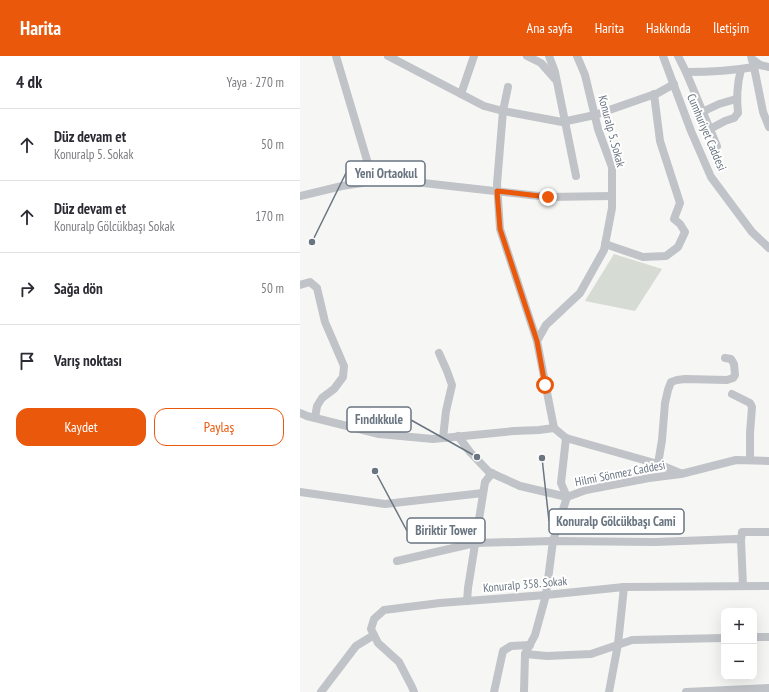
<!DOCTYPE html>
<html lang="tr">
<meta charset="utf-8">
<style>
:root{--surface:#fff;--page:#f7f7f7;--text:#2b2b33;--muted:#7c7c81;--line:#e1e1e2;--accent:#ea580c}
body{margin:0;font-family:"PT Sans Narrow",sans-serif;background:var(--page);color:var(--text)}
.controls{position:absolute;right:12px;bottom:12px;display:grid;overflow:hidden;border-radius:8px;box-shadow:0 4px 16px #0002}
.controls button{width:36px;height:36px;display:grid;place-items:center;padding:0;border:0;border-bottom:1px solid var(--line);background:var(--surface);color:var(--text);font:20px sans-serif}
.stop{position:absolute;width:12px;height:12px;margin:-9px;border:3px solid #ea580c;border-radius:50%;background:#fff}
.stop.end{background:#ea580c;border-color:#fff;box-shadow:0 1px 4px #0008}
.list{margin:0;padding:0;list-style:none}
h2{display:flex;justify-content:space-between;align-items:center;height:52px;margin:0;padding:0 16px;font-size:17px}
h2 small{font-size:13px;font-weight:400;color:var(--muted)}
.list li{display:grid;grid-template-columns:26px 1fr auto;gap:12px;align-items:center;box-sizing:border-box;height:72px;padding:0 16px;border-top:1px solid var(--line)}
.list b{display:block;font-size:15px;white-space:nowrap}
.list p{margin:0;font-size:13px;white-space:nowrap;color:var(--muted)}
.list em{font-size:13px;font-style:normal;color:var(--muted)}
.actions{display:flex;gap:8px;padding:12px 16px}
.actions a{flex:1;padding:9px 0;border:1px solid var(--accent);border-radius:12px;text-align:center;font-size:14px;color:var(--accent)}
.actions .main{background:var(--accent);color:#fff}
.icon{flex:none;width:22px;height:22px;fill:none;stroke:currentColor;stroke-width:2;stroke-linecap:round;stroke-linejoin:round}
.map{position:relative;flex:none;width:469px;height:636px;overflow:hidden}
header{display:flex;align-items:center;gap:24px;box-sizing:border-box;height:56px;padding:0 20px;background:var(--accent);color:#fff}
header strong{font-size:19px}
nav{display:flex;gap:22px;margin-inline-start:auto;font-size:14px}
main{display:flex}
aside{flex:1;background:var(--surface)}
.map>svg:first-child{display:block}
.green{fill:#d6dbd4}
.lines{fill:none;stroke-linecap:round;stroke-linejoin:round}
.minor{stroke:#c0c3c7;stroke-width:8}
.route{stroke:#ea580c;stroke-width:5}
.labels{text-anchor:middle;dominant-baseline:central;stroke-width:4;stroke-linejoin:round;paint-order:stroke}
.street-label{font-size:12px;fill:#697581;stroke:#fff}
.leader{fill:none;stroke:#697581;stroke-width:1.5}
.callout-dot{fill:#697581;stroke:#fff;stroke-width:1.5}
.callout{fill:#fff;stroke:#697581;stroke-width:1.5}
.callout-label{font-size:13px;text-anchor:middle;font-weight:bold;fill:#697581}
</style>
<header>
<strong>Harita</strong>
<nav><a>Ana sayfa</a><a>Harita</a><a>Hakkında</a><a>İletişim</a></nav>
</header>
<main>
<aside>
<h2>4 dk<small>Yaya · 270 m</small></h2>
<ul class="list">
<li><svg class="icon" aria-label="ahead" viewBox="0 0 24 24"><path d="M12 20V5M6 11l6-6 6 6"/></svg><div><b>Düz devam et</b><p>Konuralp 5. Sokak</p></div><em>50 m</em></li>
<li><svg class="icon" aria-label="ahead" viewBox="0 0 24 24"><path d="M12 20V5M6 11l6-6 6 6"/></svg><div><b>Düz devam et</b><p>Konuralp Gölcükbaşı Sokak</p></div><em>170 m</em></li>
<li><svg class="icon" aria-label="right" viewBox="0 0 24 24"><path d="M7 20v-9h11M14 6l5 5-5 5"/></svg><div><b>Sağa dön</b></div><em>50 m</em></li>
<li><svg class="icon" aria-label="arrive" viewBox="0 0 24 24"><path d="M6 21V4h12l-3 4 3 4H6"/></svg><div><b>Varış noktası</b></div></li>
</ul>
<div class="actions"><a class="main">Kaydet</a><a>Paylaş</a></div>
</aside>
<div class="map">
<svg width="469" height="636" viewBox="0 0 469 636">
<rect width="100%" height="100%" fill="#f6f6f4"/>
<polygon class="green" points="314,198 362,213 335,255 285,245"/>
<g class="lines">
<g class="minor">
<polyline points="88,0 184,50 203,55 262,66 295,59 358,37 374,28"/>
<polyline points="227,0 241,7 256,24"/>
<polyline points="249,0 255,16 276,120"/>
<polyline points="363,0 391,75 411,121 452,176 469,192"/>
<path d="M378,0l8,16c23,0 45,-1 68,-5l-3,-11"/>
<polyline points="452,3 460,9 469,11"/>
<polyline points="454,11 463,56 469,71"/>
<polyline points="386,16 417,90"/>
<polyline points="208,31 203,55 197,128 200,173 237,285"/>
<polyline points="161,38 174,0"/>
<polyline points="402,56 419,48 436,43"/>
<path d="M410,73l15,-8 9,-3 4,-5c-2,-16 -1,-28 3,-44"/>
<polyline points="70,121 248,141 312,140"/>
<polyline points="0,140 42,130 62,127 70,121 69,111 36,0"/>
<polyline points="305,188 343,201 366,200 378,191 385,176 380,168 374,163 380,147 360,85 354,38"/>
<polyline points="0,229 10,226 17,232 25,266 44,310 43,321 34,333 22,342 17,350 15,362"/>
<polyline points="139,297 147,315 152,329 146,355 143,382"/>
<polyline points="432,338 450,347 452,351 450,377 450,404"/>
<polyline points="0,357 7,360 79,378 133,383 214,375 239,374 254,372"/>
<polyline points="254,372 237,285 246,269 280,237 304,194 312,152 312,111 298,73 285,19 277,0"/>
<polyline points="254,372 266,382 358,408 380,417"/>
<polyline points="158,380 170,396 189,416 220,430 267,441 286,434 349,422 381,418 436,404 469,405"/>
<polyline points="358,408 362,384 365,347 368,334 371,326 377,324 385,323 427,324 433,322 435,319 434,308 431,303 425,302"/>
<polyline points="0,436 85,448 183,437"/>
<polyline points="441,484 442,476 469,476"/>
<polyline points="97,505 175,487 253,485 355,486 436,483 441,484 443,530"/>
<polyline points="167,545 168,532 185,426 192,417"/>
<polyline points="454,581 469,581"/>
<polyline points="225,598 247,600 291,598 332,584 424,582"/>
<polyline points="21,636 56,590 74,579"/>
<polyline points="114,636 112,631 99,606 78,587 71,573 74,563 84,554 140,547 246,539 324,531 469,530"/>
<polyline points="194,636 203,595 211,590 230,589"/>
<polyline points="224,636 225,598 235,579 246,539 253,485 267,441 261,427 266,382"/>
<polyline points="309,636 318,588 324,531"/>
<polyline points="386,636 469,632"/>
</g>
</g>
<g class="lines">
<polyline class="route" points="245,329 237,285 200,173 197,135 248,141"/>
</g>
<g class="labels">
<g class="street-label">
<text transform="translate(312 75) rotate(75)">Konuralp 5. Sokak</text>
<text transform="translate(407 76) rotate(67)">Cumhuriyet Caddesi</text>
<text transform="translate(320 417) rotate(-11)">Hilmi Sönmez Caddesi</text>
<text transform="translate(225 528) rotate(-5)">Konuralp 358. Sokak</text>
</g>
</g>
<path class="leader" d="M12 186L46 117M177 401L111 364M242 402L249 465M75 415L107 475"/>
<g class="callout-dot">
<circle cx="12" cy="186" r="4"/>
<circle cx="177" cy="401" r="4"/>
<circle cx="242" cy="402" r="4"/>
<circle cx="75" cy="415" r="4"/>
</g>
<g class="callout">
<rect x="46" y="105" width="79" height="25" rx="4"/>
<rect x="47" y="351" width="64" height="25" rx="4"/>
<rect x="249" y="453" width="135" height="25" rx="4"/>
<rect x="107" y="462" width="78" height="25" rx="4"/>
</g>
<g class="callout-label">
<text x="86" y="122">Yeni Ortaokul</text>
<text x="79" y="368">Fındıkkule</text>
<text x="316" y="470">Konuralp Gölcükbaşı Cami</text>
<text x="146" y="479">Biriktir Tower</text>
</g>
</svg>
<div class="controls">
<button>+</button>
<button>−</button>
</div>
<div class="stop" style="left:245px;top:329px"></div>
<div class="stop end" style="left:248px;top:141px"></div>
</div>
</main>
